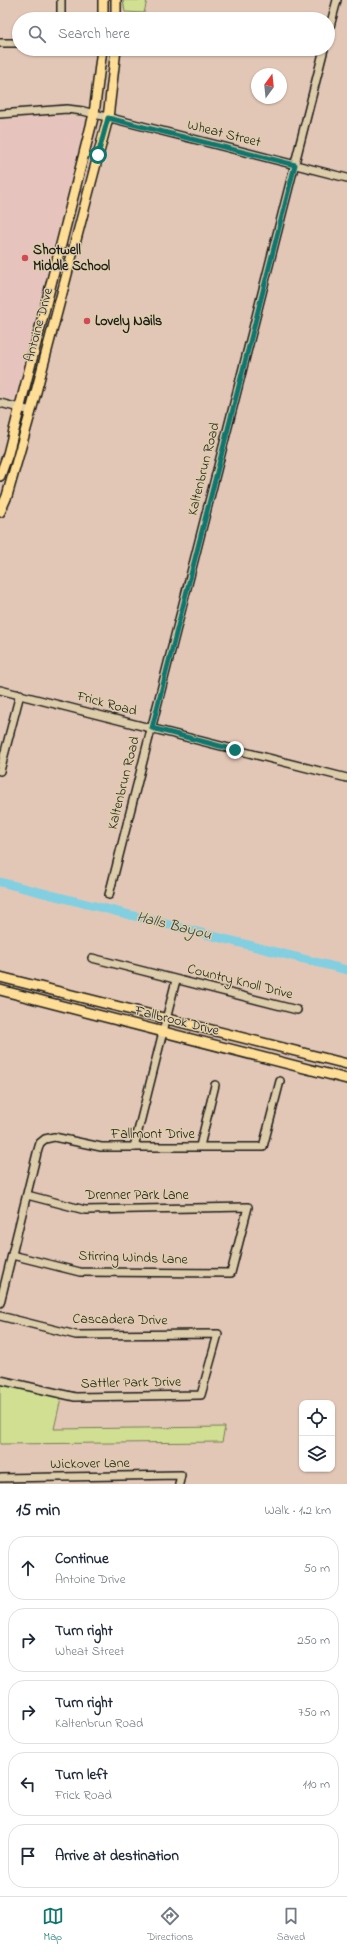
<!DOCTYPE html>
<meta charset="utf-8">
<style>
:root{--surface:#fff;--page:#f2f2f3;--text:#1f2937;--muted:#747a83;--line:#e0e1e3;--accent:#0f766e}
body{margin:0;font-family:"Indie Flower",sans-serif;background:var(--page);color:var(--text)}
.controls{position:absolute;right:12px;bottom:12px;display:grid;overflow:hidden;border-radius:8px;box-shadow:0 1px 3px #0004}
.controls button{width:36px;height:36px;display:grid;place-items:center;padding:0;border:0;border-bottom:1px solid var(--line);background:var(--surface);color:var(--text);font:20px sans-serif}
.compass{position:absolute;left:251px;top:68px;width:36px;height:36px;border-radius:50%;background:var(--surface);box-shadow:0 1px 3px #0004;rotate:15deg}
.stop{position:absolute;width:12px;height:12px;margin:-9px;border:3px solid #0f766e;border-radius:50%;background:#fff}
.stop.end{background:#0f766e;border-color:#fff;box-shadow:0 1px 4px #0008}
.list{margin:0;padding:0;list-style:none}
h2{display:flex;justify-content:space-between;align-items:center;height:52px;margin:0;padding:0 16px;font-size:17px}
h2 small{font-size:13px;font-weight:400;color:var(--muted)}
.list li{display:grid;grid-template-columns:26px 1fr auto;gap:12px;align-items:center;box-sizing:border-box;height:64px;margin:0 8px 8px;padding:0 8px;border:1px solid var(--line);border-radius:16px}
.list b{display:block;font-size:15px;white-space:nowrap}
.list p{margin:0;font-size:13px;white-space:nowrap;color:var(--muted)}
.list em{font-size:13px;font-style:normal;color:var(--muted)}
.icon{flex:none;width:22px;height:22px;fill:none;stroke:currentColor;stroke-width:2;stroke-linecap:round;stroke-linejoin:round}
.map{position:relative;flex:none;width:347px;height:1484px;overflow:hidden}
.search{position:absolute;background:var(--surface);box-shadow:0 1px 3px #0004;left:12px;right:12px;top:12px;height:44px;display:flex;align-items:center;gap:10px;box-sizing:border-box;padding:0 14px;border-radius:22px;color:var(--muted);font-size:15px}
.sheet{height:412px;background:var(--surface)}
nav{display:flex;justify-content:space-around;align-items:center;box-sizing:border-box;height:56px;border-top:1px solid var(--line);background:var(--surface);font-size:11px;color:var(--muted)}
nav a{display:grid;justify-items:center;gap:2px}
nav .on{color:var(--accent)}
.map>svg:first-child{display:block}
.built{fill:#e7c3be}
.green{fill:#d0df92;stroke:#767e57}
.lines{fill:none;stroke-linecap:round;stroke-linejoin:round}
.river{stroke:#82cfe1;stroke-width:9}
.minor-casing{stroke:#1c1c1c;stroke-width:10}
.major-casing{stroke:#1c1c1c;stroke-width:12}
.minor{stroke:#decdaa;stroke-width:7}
.major{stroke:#fedd96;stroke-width:9}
.route{stroke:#0f766e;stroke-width:5}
.poi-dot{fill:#d1495b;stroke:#decdaa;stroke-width:1.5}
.labels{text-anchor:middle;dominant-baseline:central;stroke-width:3;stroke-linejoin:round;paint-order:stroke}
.street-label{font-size:14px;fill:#1c1c1c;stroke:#decdaa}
.poi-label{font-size:14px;font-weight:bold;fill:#1c1c1c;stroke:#decdaa;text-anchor:start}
.water-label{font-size:15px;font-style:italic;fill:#304043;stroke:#decdaa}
</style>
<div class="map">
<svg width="347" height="1484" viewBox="0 0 347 1484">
<rect width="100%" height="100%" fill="#e3c7b6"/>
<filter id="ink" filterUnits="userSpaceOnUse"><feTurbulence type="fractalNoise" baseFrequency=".025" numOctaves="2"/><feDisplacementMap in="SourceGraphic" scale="8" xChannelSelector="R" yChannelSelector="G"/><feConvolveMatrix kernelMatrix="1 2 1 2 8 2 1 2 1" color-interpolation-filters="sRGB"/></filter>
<g filter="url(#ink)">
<polygon class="built" points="61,116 85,120 15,399 0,396 0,120"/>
<g class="green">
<polygon points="123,0 147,0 144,13 125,12"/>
<polygon points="0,1383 61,1398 54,1429 225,1427 222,1442 0,1444"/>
</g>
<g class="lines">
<polyline class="river" points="0,882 347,970"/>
<defs>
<g id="minor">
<polyline points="61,0 61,19"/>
<polyline points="328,34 337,0"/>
<polyline points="0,43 19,43"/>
<polyline points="0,114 67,109 83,111 347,178"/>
<polyline points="0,403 31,411"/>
<polyline points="0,690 347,778"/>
<polyline points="0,771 20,694"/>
<polyline points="109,895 324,49"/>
<polyline points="92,958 297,1010"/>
<polyline points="200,1146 215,1085"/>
<polyline points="134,1147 176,980"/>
<polyline points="12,1255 80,1272 231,1273 248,1207 85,1210 27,1195"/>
<polyline points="0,1303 37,1153 40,1143 45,1139 54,1137 101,1147 263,1147 280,1081"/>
<polyline points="0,1316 76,1335 218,1334 201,1395 75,1397 0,1380"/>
<polyline points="0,1478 181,1475 179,1484"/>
</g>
<g id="major">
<polyline points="103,0 103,19"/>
<polyline points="116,0 116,19"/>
<polyline points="0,476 8,454 94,114 102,49"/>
<polyline points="0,512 7,496 31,411 108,118 116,49"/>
<polyline points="0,977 347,1064"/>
<polyline points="0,990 347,1079"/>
</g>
</defs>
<use href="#minor" class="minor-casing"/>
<use href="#major" class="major-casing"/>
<use href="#minor" class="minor"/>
<use href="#major" class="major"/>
</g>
</g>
<g class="lines" filter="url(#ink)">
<polyline class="route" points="98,155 108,118 295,165 152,728 235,750"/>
</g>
<g class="poi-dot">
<circle cx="25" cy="258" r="4"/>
<circle cx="87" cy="321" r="4"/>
</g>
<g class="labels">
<g class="street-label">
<text transform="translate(224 134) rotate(14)">Wheat Street</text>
<text transform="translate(39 325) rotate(-75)">Antoine Drive</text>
<text transform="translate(204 469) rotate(-76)">Kaltenbrun Road</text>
<text transform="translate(107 704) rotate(15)">Frick Road</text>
<text transform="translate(124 783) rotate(-76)">Kaltenbrun Road</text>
<text transform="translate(240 982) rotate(14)">Country Knoll Drive</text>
<text transform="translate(177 1021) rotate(14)">Fallbrook Drive</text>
<text x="153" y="1134">Fallmont Drive</text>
<text x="137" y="1195">Drenner Park Lane</text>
<text transform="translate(133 1258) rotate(2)">Stirring Winds Lane</text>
<text transform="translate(120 1320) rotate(1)">Cascadera Drive</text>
<text transform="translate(131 1383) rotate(-1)">Sattler Park Drive</text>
<text transform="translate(90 1464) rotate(-1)">Wickover Lane</text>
</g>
<g class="poi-label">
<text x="33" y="250">Shotwell<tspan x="33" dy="16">Middle School</tspan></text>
<text x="95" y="321">Lovely Nails</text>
</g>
<g class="water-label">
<text transform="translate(174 926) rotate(14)">Halls Bayou</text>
</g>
</g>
</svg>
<div class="controls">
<button><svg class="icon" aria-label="locate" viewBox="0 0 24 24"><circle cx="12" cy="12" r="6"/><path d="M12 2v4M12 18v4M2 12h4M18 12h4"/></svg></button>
<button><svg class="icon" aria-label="layers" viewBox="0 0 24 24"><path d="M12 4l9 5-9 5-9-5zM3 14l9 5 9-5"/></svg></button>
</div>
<svg class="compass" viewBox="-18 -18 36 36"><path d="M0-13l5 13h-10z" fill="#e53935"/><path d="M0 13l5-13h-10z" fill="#747a83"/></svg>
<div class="stop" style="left:98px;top:155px"></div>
<div class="stop end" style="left:235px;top:750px"></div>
<div class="search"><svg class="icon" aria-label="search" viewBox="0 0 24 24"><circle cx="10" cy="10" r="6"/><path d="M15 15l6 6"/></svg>Search here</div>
</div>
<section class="sheet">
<h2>15 min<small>Walk · 1.2 km</small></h2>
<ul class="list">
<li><svg class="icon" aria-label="ahead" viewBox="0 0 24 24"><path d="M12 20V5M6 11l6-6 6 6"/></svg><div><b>Continue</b><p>Antoine Drive</p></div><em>50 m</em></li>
<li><svg class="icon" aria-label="right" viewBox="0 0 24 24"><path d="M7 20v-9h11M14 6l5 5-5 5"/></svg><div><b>Turn right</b><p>Wheat Street</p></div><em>250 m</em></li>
<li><svg class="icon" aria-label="right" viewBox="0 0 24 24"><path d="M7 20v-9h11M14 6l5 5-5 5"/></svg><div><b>Turn right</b><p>Kaltenbrun Road</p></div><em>750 m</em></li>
<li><svg class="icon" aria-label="left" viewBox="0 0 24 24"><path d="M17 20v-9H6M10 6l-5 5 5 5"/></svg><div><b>Turn left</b><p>Frick Road</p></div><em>110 m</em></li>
<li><svg class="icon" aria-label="arrive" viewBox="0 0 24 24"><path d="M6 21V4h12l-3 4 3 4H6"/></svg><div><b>Arrive at destination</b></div></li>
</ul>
</section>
<nav>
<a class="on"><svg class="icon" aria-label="map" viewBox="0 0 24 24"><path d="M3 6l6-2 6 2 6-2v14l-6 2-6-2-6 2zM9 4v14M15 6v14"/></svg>Map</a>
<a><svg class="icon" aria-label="directions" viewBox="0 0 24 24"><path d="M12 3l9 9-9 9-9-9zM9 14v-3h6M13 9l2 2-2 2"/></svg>Directions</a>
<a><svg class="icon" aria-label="saved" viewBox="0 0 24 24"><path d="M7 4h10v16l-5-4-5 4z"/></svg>Saved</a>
</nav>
